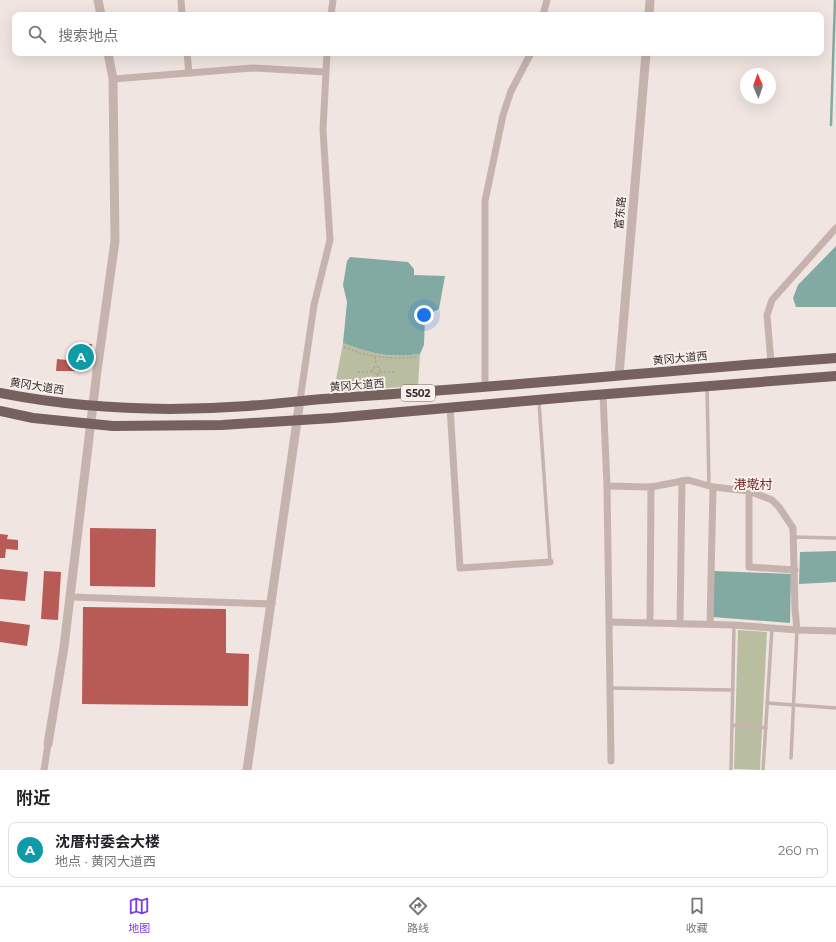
<!DOCTYPE html>
<html lang="zh">
<meta charset="utf-8">
<style>
:root{--surface:#fff;--page:#f2f2f2;--text:#202124;--muted:#757577;--line:#e0e0e0;--accent:#7c3aed}
body{margin:0;font-family:Montserrat,"Noto Sans SC",sans-serif;background:var(--page);color:var(--text)}
.compass{position:absolute;left:740px;top:68px;width:36px;height:36px;border-radius:50%;background:var(--surface);box-shadow:0 4px 16px #0002;rotate:358deg}
.you{position:absolute;left:424px;top:315px;width:14px;height:14px;margin:-10px;border:3px solid #fff;border-radius:50%;background:#1a73e8;box-shadow:0 0 0 6px #1a73e833}
.badge{display:grid;place-items:center;width:26px;height:26px;border-radius:50%;background:var(--accent);color:#fff;font-size:13px;font-weight:700}
.pin{position:absolute;translate:-50% -50%;border:2px solid #fff;box-shadow:0 1px 4px #0006}
.list{margin:0;padding:0;list-style:none}
h2{display:flex;justify-content:space-between;align-items:center;height:52px;margin:0;padding:0 16px;font-size:17px}
h2 small{font-size:13px;font-weight:400;color:var(--muted)}
.list li{display:grid;grid-template-columns:26px 1fr auto;gap:12px;align-items:center;box-sizing:border-box;height:56px;margin:0 8px 8px;padding:0 8px;border:1px solid var(--line);border-radius:8px}
.list b{display:block;font-size:15px;white-space:nowrap}
.list p{margin:0;font-size:13px;white-space:nowrap;color:var(--muted)}
.list em{font-size:13px;font-style:normal;color:var(--muted)}
.icon{flex:none;width:22px;height:22px;fill:none;stroke:currentColor;stroke-width:2;stroke-linecap:round;stroke-linejoin:round}
.map{position:relative;flex:none;width:836px;height:770px;overflow:hidden}
.search{position:absolute;background:var(--surface);box-shadow:0 4px 16px #0002;left:12px;right:12px;top:12px;height:44px;display:flex;align-items:center;gap:10px;box-sizing:border-box;padding:0 14px;border-radius:8px;color:var(--muted);font-size:15px}
.sheet{height:116px;background:var(--surface)}
nav{display:flex;justify-content:space-around;align-items:center;box-sizing:border-box;height:56px;border-top:1px solid var(--line);background:var(--surface);font-size:11px;color:var(--muted)}
nav a{display:grid;justify-items:center;gap:2px}
nav .on{color:var(--accent)}
.map>svg:first-child{display:block}
.green{fill:#babea1}
.water{fill:#82aaa3}
.lines{fill:none;stroke-linecap:round;stroke-linejoin:round}
.stream{stroke:#82aaa3;stroke-width:2.5}
.building{fill:#b85a56}
.path{stroke:#b39d97;stroke-width:1.5;stroke-dasharray:2 2;stroke-linecap:butt}
.service{stroke:#c7b3ad;stroke-width:3.5}
.minor{stroke:#c7b3ad;stroke-width:7}
.tertiary{stroke:#c7b3ad;stroke-width:9}
.primary{stroke:#76615e;stroke-width:10}
.labels{text-anchor:middle;dominant-baseline:central;stroke-width:4;stroke-linejoin:round;paint-order:stroke}
.shield{fill:#f8f0ec;stroke:#706765;stroke-width:1}
.shield-label{font-size:10px;font-weight:bold;fill:#362c2b}
.street-label{font-size:11px;fill:#362c2b;stroke:#f8f0ec}
.quarter-label{font-size:13px;fill:#7c302d;stroke:#f8f0ec}
</style>
<div class="map">
<svg width="836" height="770" viewBox="0 0 836 770">
<rect width="100%" height="100%" fill="#f0e5e0"/>
<g class="green">
<path d="M343,343c30,11 44,15 77,11l-2,32 -80,5 -4,-1z"/>
<polygon points="738,630 767,632 760,770 734,769"/>
</g>
<g class="water">
<polygon points="836,246 836,307 796,307 793,298 798,285"/>
<path d="M350,257l58,5 6,7v6l31,1 -6,33 -14,7 -1,29 -4,9c-33,4 -47,0 -77,-11l4,-41 -4,-17 4,-24z"/>
<polygon points="836,551 836,582 799,584 800,552"/>
<polygon points="714,571 791,574 790,623 712,617"/>
</g>
<g class="lines">
<polyline class="stream" points="831,125 835,0"/>
</g>
<g class="building">
<polygon points="82,344 92,344 90,364 87,367 79,371 56,371 57,359 67,360 68,352 71,349"/>
<polygon points="90,528 156,529 155,587 90,586"/>
<polygon points="0,534 8,535 7,539 18,540 18,550 6,549 5,558 0,558"/>
<polygon points="0,569 28,572 25,601 0,599"/>
<polygon points="44,571 61,572 58,620 41,619"/>
<polygon points="83,607 226,609 226,653 249,654 248,706 82,704"/>
<polygon points="0,621 30,625 27,646 0,642"/>
</g>
<g class="lines">
<g class="path">
<path d="M344,347c24,10 48,13 74,10"/>
<polyline points="375,357 376,366"/>
<polyline points="358,372 373,372 377,374 379,373 380,369 379,367 375,367 372,369 373,372"/>
<polyline points="380,372 395,372"/>
<polyline points="377,374 378,386"/>
</g>
<g class="service">
<polyline points="707,387 709,486"/>
<polyline points="539,402 550,562"/>
<polyline points="794,537 836,538"/>
<polyline points="610,688 733,690"/>
<polyline points="767,703 836,708"/>
<polyline points="732,725 766,728"/>
<polyline points="791,758 797,630"/>
<polyline points="731,770 734,625"/>
<polyline points="763,770 772,628"/>
</g>
<g class="minor">
<polyline points="181,0 182,15"/>
<polyline points="331,15 333,0"/>
<polyline points="543,15 547,0"/>
<polyline points="187,53 189,73"/>
<polyline points="113,79 252,68 325,72"/>
<polyline points="771,363 767,315 772,300 836,228"/>
<polyline points="485,387 485,201 503,115 511,91 531,53"/>
<polyline points="603,394 607,486 611,761"/>
<polyline points="300,400 314,305 330,240 323,130 327,53"/>
<polyline points="450,407 460,568 550,562"/>
<polyline points="607,486 651,487 688,480 713,487 749,491 772,500 779,507 793,528 795,609 797,630"/>
<polyline points="749,491 749,567 795,570"/>
<polyline points="71,597 272,604"/>
<polyline points="610,622 734,625 797,630 836,631"/>
<polyline points="650,623 651,487"/>
<polyline points="680,624 682,481"/>
<polyline points="710,624 713,487"/>
<polyline points="44,770 48,744"/>
</g>
<g class="tertiary">
<polyline points="98,0 101,15"/>
<polyline points="649,15 650,0"/>
<polyline points="619,375 646,53"/>
<polyline points="48,744 64,647 97,371 115,241 113,79 108,53"/>
<polyline points="247,770 300,400"/>
</g>
<g class="primary">
<path d="M0,393c81,16 165,19 248,13 29,-2 58,-6 88,-8 167,-11 333,-28 500,-40"/>
<polyline points="0,411 33,418 113,426 222,425 333,418 582,396 836,376"/>
</g>
</g>
<g class="labels">
<rect class="shield" x="401" y="385" width="34" height="16" rx="3"/>
<g class="shield-label">
<text x="418" y="393">S502</text>
</g>
<g class="street-label">
<text transform="translate(620 213) rotate(-85)">富东路</text>
<text transform="translate(680 358) rotate(-5)">黄冈大道西</text>
<text transform="translate(357 385) rotate(-4)">黄冈大道西</text>
<text transform="translate(37 386) rotate(9)">黄冈大道西</text>
</g>
<g class="quarter-label">
<text x="753" y="484">港墘村</text>
</g>
</g>
</svg>
<svg class="compass" viewBox="-18 -18 36 36"><path d="M0-13l5 13h-10z" fill="#e53935"/><path d="M0 13l5-13h-10z" fill="#757577"/></svg>
<div class="you"></div>
<div class="pin badge" style="left:81px;top:357px;background:#0f9aa8">A</div>
<div class="search"><svg class="icon" aria-label="search" viewBox="0 0 24 24"><circle cx="10" cy="10" r="6"/><path d="M15 15l6 6"/></svg>搜索地点</div>
</div>
<section class="sheet">
<h2>附近<small></small></h2>
<ul class="list">
<li><span class="badge" style="background:#0f9aa8">A</span><div><b>沈厝村委会大楼</b><p>地点 · 黄冈大道西</p></div><em>260 m</em></li>
</ul>
</section>
<nav>
<a class="on"><svg class="icon" aria-label="map" viewBox="0 0 24 24"><path d="M3 6l6-2 6 2 6-2v14l-6 2-6-2-6 2zM9 4v14M15 6v14"/></svg>地图</a>
<a><svg class="icon" aria-label="directions" viewBox="0 0 24 24"><path d="M12 3l9 9-9 9-9-9zM9 14v-3h6M13 9l2 2-2 2"/></svg>路线</a>
<a><svg class="icon" aria-label="saved" viewBox="0 0 24 24"><path d="M7 4h10v16l-5-4-5 4z"/></svg>收藏</a>
</nav>
